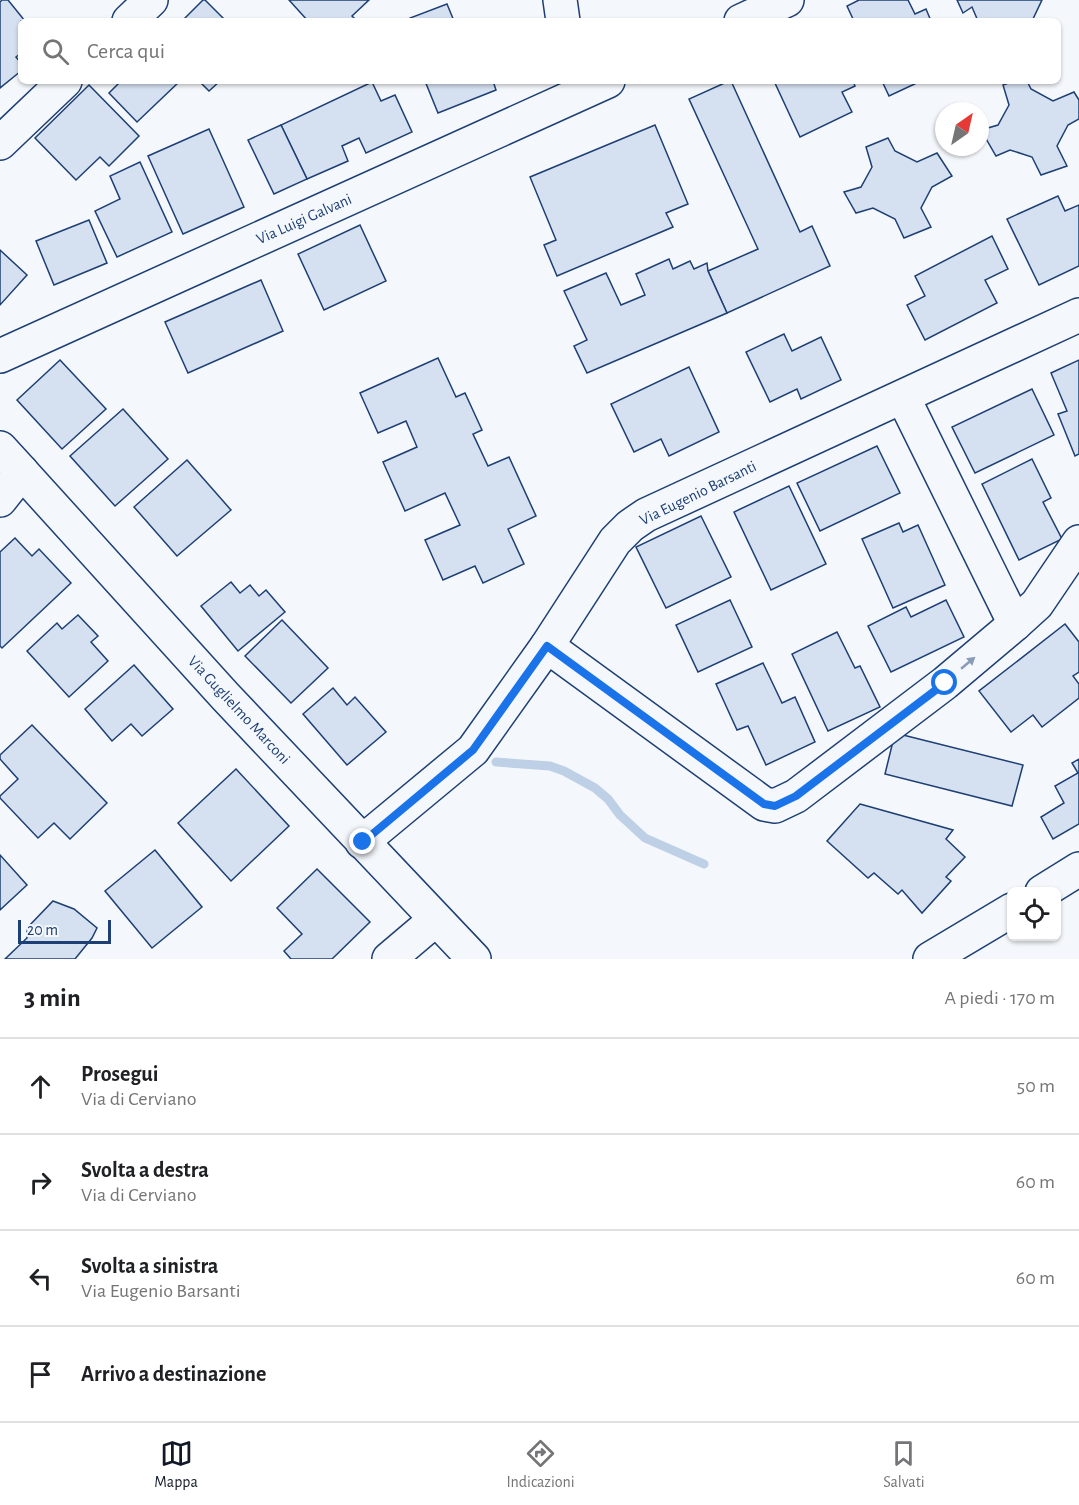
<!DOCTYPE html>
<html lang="it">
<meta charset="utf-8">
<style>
:root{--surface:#fff;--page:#f6f6f6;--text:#202124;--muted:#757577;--line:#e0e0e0;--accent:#111827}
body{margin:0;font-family:"Alegreya Sans",sans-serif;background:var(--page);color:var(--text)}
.controls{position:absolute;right:18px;bottom:18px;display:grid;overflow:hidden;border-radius:9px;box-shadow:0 2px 4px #0004}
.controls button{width:54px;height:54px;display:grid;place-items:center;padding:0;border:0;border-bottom:2px solid var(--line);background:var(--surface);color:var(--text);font:30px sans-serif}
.compass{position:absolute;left:935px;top:102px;width:54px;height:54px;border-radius:50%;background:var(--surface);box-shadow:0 2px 4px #0004;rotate:34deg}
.scale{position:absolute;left:18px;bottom:15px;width:93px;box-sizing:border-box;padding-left:6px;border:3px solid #1d3f73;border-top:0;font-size:16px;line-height:21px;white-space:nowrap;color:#1d3f73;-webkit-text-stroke:4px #f4f7fb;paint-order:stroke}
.stop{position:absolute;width:18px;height:18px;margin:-14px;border:4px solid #1a73e8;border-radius:50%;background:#fff}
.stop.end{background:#1a73e8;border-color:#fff;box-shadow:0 2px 6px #0008}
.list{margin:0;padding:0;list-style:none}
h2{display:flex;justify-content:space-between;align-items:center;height:78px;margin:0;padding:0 24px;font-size:26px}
h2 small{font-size:20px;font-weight:400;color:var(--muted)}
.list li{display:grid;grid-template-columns:39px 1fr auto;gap:18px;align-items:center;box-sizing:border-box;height:96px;padding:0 24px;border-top:2px solid var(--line)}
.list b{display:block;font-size:22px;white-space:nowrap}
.list p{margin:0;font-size:20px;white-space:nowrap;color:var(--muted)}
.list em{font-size:20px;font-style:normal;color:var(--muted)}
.icon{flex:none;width:33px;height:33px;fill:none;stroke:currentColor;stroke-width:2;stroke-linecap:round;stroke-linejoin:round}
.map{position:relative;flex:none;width:1079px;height:959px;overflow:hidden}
.search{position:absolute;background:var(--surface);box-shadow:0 2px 4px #0004;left:18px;right:18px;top:18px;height:66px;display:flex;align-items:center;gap:15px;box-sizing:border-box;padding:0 21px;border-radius:9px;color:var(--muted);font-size:22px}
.sheet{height:462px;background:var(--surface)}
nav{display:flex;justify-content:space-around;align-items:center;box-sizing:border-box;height:84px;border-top:2px solid var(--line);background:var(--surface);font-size:16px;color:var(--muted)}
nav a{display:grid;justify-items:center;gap:3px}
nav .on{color:var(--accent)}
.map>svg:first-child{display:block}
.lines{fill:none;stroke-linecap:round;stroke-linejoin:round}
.stream{stroke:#bed0e5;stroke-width:9}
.building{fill:#d5e0f0;stroke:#1d3f73;stroke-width:1.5}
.minor-casing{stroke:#1d3f73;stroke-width:36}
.major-casing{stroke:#1d3f73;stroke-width:36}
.minor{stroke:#f4f7fb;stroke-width:33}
.major{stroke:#f4f7fb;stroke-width:33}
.oneway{fill:#889bb7}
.route{stroke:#1a73e8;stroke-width:8}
.labels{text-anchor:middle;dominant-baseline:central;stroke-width:4.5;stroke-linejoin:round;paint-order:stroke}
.street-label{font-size:16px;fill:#1d3f73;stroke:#f4f7fb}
</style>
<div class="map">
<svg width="1079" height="959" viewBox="0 0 1079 959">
<rect width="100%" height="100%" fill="#f4f7fb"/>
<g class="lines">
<polyline class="stream" points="496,762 550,766 564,771 595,788 608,799 620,815 645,838 704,864"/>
</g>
<g class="building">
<polygon points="2,0 8,0 25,21 21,21 21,53 16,57 21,63 21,71 0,88 0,2"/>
<polygon points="203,0 205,0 226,21 182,21"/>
<polygon points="289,0 369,0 352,16 357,21 308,21"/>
<polygon points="859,0 908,0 915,14 926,9 931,21 854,21 847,6"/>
<polygon points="957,0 1042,0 1032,21 978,21 972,7 963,13"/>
<polygon points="447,4 454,21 412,21 410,18"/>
<polygon points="121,81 180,81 137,122 109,93"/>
<polygon points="199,81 220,81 209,91"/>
<polygon points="425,81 493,81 496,90 438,113"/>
<polygon points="729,81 731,81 800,232 812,226 830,266 727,313 708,271 758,249 689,99"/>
<polygon points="774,81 853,81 855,86 842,92 852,112 800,137"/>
<polygon points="882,81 921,81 889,96"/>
<polygon points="1014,81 1027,81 1031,89 1053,101 1074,92 1079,100 1079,119 1068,125 1057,146 1067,166 1041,175 1032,157 1010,150 996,156 981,130 998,125 1009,105 1003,85"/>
<polygon points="372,82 381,101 395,95 412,132 366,153 359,138 342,146 348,161 307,179 281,125"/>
<polygon points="89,85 139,136 109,166 100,157 76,180 35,138"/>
<polygon points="281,125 307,179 274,194 248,140"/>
<polygon points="655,125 688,204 666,213 673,227 557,276 544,245 556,240 530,177"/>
<polygon points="209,129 244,207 183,234 148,156"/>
<polygon points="888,138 895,151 917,162 937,153 952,176 932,187 921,208 931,227 904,238 895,219 873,208 856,213 844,192 861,187 872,167 866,147"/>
<polygon points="140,162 172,232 117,257 95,211 120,199 110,176"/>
<polygon points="1058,196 1065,211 1079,205 1079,266 1039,285 1007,219"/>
<polygon points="89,220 107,263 54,285 36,241"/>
<polygon points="360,225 386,281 324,310 298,254"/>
<polygon points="992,236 1008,269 985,280 997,303 925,340 907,305 925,296 915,276"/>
<polygon points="0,250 27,275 0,305"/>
<polygon points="669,259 673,269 690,261 694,269 707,263 708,271 727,313 587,373 574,346 587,340 564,291 606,273 621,305 645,295 636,274"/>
<polygon points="261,280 283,331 188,373 165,322"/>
<polygon points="784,334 792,351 821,337 841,380 801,399 797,389 770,402 746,352"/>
<polygon points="438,358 456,397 465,393 482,430 473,434 488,466 509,457 536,516 508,529 524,564 483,583 475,566 443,580 425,540 460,525 445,493 405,511 383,462 417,447 406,421 378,433 360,393"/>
<polygon points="60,360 106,409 62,449 17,400"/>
<polygon points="1079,360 1079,454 1075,456 1058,414 1067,411 1051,373"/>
<polygon points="689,367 719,432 669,456 661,439 634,452 611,404"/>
<polygon points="1032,389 1054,435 975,473 952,427"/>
<polygon points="123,409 168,459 115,506 70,456"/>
<polygon points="877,446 900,493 820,531 797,483"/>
<polygon points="1032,459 1051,498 1043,502 1062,539 1019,560 982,484"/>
<polygon points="187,460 231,510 177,556 134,507"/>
<polygon points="789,486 826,564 771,590 734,512"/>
<polygon points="701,516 731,577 666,608 636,547"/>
<polygon points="899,523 903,532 918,525 945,585 893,608 862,539"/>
<polygon points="15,538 32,556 39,549 71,583 2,648 0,646 0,552"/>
<polygon points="231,582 240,593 250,585 259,596 266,590 285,612 238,651 201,606"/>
<polygon points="730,600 752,647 698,672 676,625"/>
<polygon points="946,600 964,637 891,672 868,626 906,607 911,617"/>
<polygon points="78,615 98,636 91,642 108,661 69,697 27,651 57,623 62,629"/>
<polygon points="282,620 328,668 291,703 245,656"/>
<polygon points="1065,624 1079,642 1079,672 1073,676 1079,684 1079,698 1042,727 1033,715 1011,732 979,691"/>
<polygon points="837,632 855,668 860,666 880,707 828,731 792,654"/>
<polygon points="763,663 782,703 795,697 815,742 766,765 748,726 737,730 716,684"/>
<polygon points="134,665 173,709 142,736 131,724 112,741 85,709"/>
<polygon points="333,688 347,705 355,697 386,732 347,765 303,714"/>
<polygon points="32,725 107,803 70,839 54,823 38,838 0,798 0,796 18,779 0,759 0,755"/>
<polygon points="895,733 1023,765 1012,806 885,774"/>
<polygon points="1079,759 1079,824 1053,839 1041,817 1064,803 1055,786 1078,773 1072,763"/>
<polygon points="236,769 289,826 231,881 178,823"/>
<polygon points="860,804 953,830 946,839 965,857 946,877 951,881 922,913 902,890 898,894 874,873 868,878 827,841"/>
<polygon points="155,850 202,907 152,948 105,891"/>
<polygon points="0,855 27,885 0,910"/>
<polygon points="317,869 370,922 332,959 291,959 284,951 302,934 277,908"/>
<polygon points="53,901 74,909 97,928 92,938 75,959 5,959 27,938 27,928"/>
</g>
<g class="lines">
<defs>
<g id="minor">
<polyline points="560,0 563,21"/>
<polyline points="129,21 151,0"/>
<polyline points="741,21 787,0"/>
<polyline points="0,143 65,81"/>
<polyline points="0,356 608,81"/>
<polyline points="903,397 1015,624"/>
<polyline points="0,448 22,472"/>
<polyline points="547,646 764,804 775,806 796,796 945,683 1015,624 1037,604 1079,542"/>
<polyline points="362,842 473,750 547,646 615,541 630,526 646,515 1079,315"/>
<polyline points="389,959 435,920"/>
</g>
<g id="major">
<polyline points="0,500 22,472 225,696 474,959"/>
<polyline points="1042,892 1079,869"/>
<polyline points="930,959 1012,910"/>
</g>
</defs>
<use href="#minor" class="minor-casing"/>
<use href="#major" class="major-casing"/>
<use href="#minor" class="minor"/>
<use href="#major" class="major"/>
</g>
<defs><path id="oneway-solid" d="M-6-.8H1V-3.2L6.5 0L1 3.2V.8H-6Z" transform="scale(1.5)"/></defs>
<use class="oneway" href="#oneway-solid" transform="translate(968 663) rotate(-40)"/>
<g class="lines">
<polyline class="route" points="363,842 473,750 547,646 764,804 775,806 796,796 945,683"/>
</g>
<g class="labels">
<g class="street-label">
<text transform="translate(304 219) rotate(-24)">Via Luigi Galvani</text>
<text transform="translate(698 493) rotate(-26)">Via Eugenio Barsanti</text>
<text transform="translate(239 710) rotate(47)">Via Guglielmo Marconi</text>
</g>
</g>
</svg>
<div class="controls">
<button><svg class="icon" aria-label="locate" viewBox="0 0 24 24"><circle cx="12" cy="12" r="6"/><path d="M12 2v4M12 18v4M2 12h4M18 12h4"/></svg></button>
</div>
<svg class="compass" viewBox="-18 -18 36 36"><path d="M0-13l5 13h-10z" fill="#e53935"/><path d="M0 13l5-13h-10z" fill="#757577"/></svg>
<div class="scale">20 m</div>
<div class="stop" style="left:945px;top:683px"></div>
<div class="stop end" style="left:363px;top:842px"></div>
<div class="search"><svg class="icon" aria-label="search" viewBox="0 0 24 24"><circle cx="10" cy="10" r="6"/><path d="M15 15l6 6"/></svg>Cerca qui</div>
</div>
<section class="sheet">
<h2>3 min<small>A piedi · 170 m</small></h2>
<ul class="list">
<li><svg class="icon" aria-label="ahead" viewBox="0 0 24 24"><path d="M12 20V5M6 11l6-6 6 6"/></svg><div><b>Prosegui</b><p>Via di Cerviano</p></div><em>50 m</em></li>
<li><svg class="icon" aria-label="right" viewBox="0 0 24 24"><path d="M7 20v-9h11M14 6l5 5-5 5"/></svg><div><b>Svolta a destra</b><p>Via di Cerviano</p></div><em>60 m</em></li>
<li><svg class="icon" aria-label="left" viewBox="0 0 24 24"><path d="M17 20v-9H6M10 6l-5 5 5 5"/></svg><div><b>Svolta a sinistra</b><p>Via Eugenio Barsanti</p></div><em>60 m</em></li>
<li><svg class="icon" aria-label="arrive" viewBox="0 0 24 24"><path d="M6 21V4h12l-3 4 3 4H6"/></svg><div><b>Arrivo a destinazione</b></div></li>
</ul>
</section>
<nav>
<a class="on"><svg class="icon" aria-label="map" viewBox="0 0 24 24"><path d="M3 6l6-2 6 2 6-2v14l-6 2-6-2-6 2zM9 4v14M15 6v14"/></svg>Mappa</a>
<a><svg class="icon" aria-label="directions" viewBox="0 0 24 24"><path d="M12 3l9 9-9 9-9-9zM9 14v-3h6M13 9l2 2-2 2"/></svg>Indicazioni</a>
<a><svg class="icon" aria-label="saved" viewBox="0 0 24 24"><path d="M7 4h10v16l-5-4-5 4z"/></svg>Salvati</a>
</nav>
